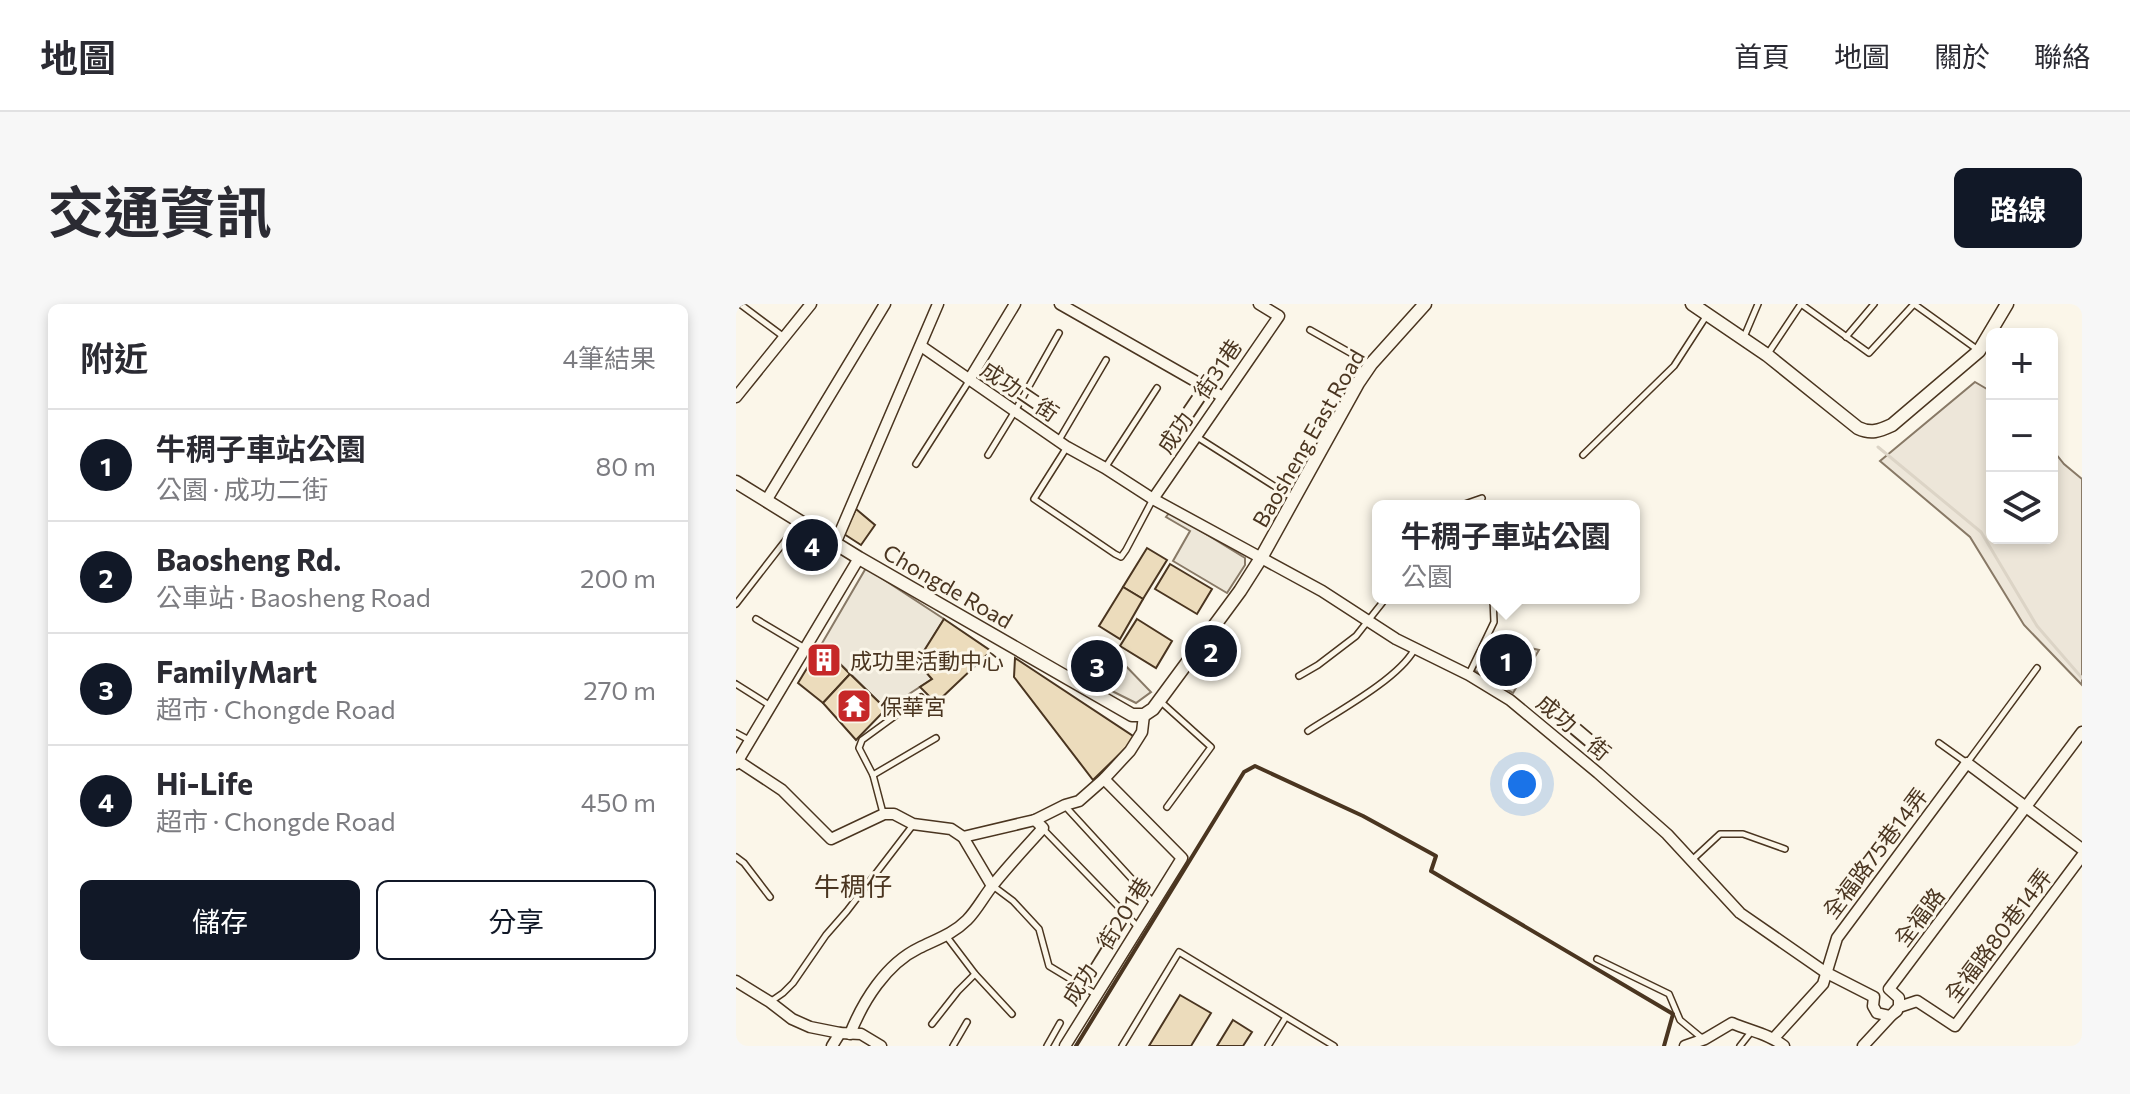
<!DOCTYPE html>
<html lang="zh-TW">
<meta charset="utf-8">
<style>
:root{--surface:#fff;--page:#f7f7f7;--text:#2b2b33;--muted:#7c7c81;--line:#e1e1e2;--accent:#111827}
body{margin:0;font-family:Commissioner,"Noto Sans TC",sans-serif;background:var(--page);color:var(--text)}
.controls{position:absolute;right:24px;top:24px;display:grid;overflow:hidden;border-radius:12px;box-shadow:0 4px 12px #0003}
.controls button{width:72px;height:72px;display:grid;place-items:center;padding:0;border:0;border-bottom:2px solid var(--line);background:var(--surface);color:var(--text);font:40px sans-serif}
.you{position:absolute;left:786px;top:480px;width:28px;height:28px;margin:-20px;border:6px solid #fff;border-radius:50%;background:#1a73e8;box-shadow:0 0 0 12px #1a73e833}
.badge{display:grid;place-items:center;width:52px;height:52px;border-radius:50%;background:var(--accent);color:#fff;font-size:26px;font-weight:700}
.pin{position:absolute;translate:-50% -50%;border:4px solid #fff;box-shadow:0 2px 8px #0006}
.popup{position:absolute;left:636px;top:196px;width:268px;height:104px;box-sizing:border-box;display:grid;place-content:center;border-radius:12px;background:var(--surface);filter:drop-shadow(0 2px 6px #0005);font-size:26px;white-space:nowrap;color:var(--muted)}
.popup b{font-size:30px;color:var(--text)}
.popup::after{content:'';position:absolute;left:50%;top:100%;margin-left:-16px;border:16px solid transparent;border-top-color:var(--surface)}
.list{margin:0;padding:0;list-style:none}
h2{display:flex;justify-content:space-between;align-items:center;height:104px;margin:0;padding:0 32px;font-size:34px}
h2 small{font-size:26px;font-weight:400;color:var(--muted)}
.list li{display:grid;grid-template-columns:52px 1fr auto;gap:24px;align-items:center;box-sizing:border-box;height:112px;padding:0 32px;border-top:2px solid var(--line)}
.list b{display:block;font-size:30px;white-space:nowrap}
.list p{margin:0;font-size:26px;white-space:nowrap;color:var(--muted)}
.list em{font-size:26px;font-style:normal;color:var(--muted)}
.actions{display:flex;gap:16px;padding:24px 32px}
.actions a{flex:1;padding:18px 0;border:2px solid var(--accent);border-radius:12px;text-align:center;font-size:28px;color:var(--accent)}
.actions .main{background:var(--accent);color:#fff}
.icon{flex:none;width:44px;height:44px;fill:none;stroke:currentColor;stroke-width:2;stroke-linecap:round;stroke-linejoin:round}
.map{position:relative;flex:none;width:1346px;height:742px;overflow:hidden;border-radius:12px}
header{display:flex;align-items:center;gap:48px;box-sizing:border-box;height:112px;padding:0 40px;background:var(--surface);border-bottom:2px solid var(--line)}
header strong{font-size:38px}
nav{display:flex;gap:44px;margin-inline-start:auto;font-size:28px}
.intro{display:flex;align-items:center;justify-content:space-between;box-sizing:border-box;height:192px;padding:0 48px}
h1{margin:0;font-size:56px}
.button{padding:20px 36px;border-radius:12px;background:var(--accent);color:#fff;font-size:28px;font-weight:700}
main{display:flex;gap:48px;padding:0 48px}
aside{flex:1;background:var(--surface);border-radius:12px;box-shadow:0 4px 12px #0003}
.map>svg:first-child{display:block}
.green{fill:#ede6d9;stroke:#887966;stroke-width:2}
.parking{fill:#ede7d9;stroke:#887966;stroke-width:2}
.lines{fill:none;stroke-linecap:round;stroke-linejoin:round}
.stream{stroke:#dcd4c6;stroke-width:3}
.building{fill:#ecdcbc;stroke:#4a3520;stroke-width:2}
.service-casing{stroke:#4a3520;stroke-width:8}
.minor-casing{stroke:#4a3520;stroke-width:13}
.tertiary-casing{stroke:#4a3520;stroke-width:15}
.service{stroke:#fbf6e9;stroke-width:5}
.minor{stroke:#fbf6e9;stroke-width:10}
.tertiary{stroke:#fbf6e9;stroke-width:12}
.wall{stroke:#4a3520;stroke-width:4}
.labels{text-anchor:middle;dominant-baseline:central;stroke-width:6;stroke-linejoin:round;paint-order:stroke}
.street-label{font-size:22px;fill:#4a3520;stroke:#fbf6e9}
.poi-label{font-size:22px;fill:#4a3520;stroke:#fbf6e9;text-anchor:start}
.quarter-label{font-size:26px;fill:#4a3520;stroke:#fbf6e9}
</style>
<header>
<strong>地圖</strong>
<nav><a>首頁</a><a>地圖</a><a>關於</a><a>聯絡</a></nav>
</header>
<div class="intro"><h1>交通資訊</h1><a class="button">路線</a></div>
<main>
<aside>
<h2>附近<small>4筆結果</small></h2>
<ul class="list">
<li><span class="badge">1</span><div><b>牛稠子車站公園</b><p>公園 · 成功二街</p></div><em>80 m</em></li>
<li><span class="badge">2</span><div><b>Baosheng Rd.</b><p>公車站 · Baosheng Road</p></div><em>200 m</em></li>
<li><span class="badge">3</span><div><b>FamilyMart</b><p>超市 · Chongde Road</p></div><em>270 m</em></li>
<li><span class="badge">4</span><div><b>Hi-Life</b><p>超市 · Chongde Road</p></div><em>450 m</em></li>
</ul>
<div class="actions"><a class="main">儲存</a><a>分享</a></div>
</aside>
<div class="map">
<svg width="1346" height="742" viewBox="0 0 1346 742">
<rect width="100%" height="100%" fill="#fbf6e9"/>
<g class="green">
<polygon points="1239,78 1256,88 1256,234 1316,234 1316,145 1328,160 1346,175 1346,381 1288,321 1234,233 1144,157"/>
<polygon points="754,335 803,346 777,389 738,366"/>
</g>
<g class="parking">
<polygon points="434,208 509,254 509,261 491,289 437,257 454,227 430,213"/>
<polygon points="130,264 208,315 182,358 196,375 150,405 85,341"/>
<polygon points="385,357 415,388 400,399 368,383"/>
</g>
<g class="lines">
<polyline class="stream" points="1142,143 1245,228 1301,322 1346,374"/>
</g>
<g class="building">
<polygon points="120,205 139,221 125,241 108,230"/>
<polygon points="411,244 431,256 407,295 387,283"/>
<polygon points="434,260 476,285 461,310 419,285"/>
<polygon points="387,283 407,295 384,335 363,322"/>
<polygon points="208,315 255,347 200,399 184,383 196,375 181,358"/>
<polygon points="401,315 436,337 420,364 384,342"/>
<polygon points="85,341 114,370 87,399 62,379"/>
<polygon points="352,345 380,363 369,380 341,362"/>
<polygon points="279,354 400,434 357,476 278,373"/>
<polygon points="114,370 150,405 120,436 87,399"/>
<polygon points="444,691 475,709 455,742 413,742"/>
<polygon points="497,716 516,728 507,742 481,742"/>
</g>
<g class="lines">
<defs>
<g id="service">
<polyline points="4,0 48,33"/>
<polyline points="1065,0 1133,49 1178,0"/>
<polyline points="1178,0 1242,46"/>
<polyline points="574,26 634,60"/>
<polyline points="1008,33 1022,0"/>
<polyline points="1110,33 1138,0"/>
<polyline points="1031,51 1065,0"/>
<polyline points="461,133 557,194"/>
<polyline points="323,136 370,56"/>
<polyline points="331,143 298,195 379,250 385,253 390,246 417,195"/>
<polyline points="252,151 279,107 323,29"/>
<polyline points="847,151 938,62 971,11"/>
<polyline points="180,160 233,77"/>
<polyline points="369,164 421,84"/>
<polyline points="723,202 746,194"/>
<polyline points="0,300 63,219"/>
<polyline points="20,315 67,343"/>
<polyline points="733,370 758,318 757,294"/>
<polyline points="563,372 582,361 620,332 650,294"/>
<polyline points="0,380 33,401"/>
<polyline points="424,397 475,443 431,503"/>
<path d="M572,427c29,-19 90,-52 106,-81"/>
<polyline points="0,429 13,436"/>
<polyline points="1203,439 1231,459 1301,364"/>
<polyline points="137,471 200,434"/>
<polyline points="329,502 417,598"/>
<polyline points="147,509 137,471 123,444 126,436 185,393"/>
<polyline points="307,525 403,624"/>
<polyline points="0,553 8,559 34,593"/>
<polyline points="956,556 984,530 1007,530 1049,545"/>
<polyline points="257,582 277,597 303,625 313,662 361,691"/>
<polyline points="211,633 239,670 276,710"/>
<polyline points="861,655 933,690 944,716 967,735"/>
<polyline points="34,698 47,689 57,679 90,631 111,607 177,521"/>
<polyline points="196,720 222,687 239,670"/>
<polyline points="217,742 231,718"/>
<polyline points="311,742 324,719"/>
<polyline points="386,742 443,648 598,742"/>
<polyline points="532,742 550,713"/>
<polyline points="1004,742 1015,728"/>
</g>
<g id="minor">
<polyline points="324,0 487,93"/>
<polyline points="185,42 331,143 369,164 417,195 586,287 660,335 733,371 774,396 862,469 931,530 1004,609 1089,668 1138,693 1137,702 1141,709 1154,712 1161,707"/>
<polyline points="233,76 279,0"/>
<polyline points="0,93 75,0"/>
<polyline points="417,195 543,12 523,0"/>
<polyline points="30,197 149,0"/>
<polyline points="99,240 202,0"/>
<polyline points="2,457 46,486 95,535 148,510 158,510 177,520 215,525 227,533 256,582"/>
<polyline points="0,460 123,254"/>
<polyline points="227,533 299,516"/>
<polyline points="0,677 34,698 56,715 74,723 104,729 125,730 145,742"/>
<polyline points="1163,703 1181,697 1219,722 1346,552"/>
<path d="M114,730c13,-33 36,-70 69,-86 18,-9 34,-14 48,-28 10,-10 17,-24 26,-35 16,-20 33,-38 50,-57l-8,-8 30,-15 14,-4 25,-22 26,-28 12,-19 2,-17"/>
<polyline points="1038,734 1087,680 1101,634 1231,459 1346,545"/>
<polyline points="96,742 104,729"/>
<polyline points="329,742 446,554 368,475"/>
<path d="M949,742l20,-7 27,-16c18,8 37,11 52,23"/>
<polyline points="1127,742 1163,703 1163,694 1153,685 1346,428"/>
</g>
<g id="tertiary">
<path d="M956,0l75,51 91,73c13,6 21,3 34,-3l87,-74 28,-47"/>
<polyline points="0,178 123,254 396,411 408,411 417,405 504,287 525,254 622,79 635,60 689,0"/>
</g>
</defs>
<use href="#service" class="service-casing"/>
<use href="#minor" class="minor-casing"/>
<use href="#tertiary" class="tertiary-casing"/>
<use href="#service" class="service"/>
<use href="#minor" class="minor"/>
<use href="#tertiary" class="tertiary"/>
<polyline class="wall" points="340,742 508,468 519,462 627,512 700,552 695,567 937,710 928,742"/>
</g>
<defs>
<symbol id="building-square" viewBox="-11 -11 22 22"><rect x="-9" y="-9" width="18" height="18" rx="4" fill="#c62828" stroke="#fbf6e9"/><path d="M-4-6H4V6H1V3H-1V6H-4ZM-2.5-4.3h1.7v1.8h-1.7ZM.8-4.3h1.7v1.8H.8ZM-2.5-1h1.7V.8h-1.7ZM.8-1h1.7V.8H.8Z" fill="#fff"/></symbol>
<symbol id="temple-square" viewBox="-11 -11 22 22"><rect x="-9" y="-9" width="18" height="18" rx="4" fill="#c62828" stroke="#fbf6e9"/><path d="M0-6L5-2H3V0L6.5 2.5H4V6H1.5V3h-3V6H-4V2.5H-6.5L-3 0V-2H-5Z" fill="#fff"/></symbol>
</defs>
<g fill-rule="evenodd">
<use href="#building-square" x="68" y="336" width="40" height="40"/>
<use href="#temple-square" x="98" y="382" width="40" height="40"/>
</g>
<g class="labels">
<g class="street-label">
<text transform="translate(284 87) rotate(34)">成功二街</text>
<text transform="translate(463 92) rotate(-56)">成功二街31巷</text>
<text transform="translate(572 134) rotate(-60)">Baosheng East Road</text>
<text transform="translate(212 282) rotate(30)">Chongde Road</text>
<text transform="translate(838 423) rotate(40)">成功二街</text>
<text transform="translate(1139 549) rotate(-53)">全福路75巷14弄</text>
<text transform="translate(1183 613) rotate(-53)">全福路</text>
<text transform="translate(1262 631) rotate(-53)">全福路80巷14弄</text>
<text transform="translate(370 637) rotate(-58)">成功一街201巷</text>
</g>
<g class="poi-label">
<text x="114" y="356">成功里活動中心</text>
<text x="144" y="402">保華宮</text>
</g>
<g class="quarter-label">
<text x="117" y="581">牛稠仔</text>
</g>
</g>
</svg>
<div class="controls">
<button>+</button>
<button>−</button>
<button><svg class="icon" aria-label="layers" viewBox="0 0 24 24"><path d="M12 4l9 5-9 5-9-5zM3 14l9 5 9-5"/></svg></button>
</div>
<div class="you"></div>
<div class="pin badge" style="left:770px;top:356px">1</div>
<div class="popup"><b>牛稠子車站公園</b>公園</div>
<div class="pin badge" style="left:475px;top:347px">2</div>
<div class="pin badge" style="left:361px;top:362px">3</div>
<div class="pin badge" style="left:76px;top:241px">4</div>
</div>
</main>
